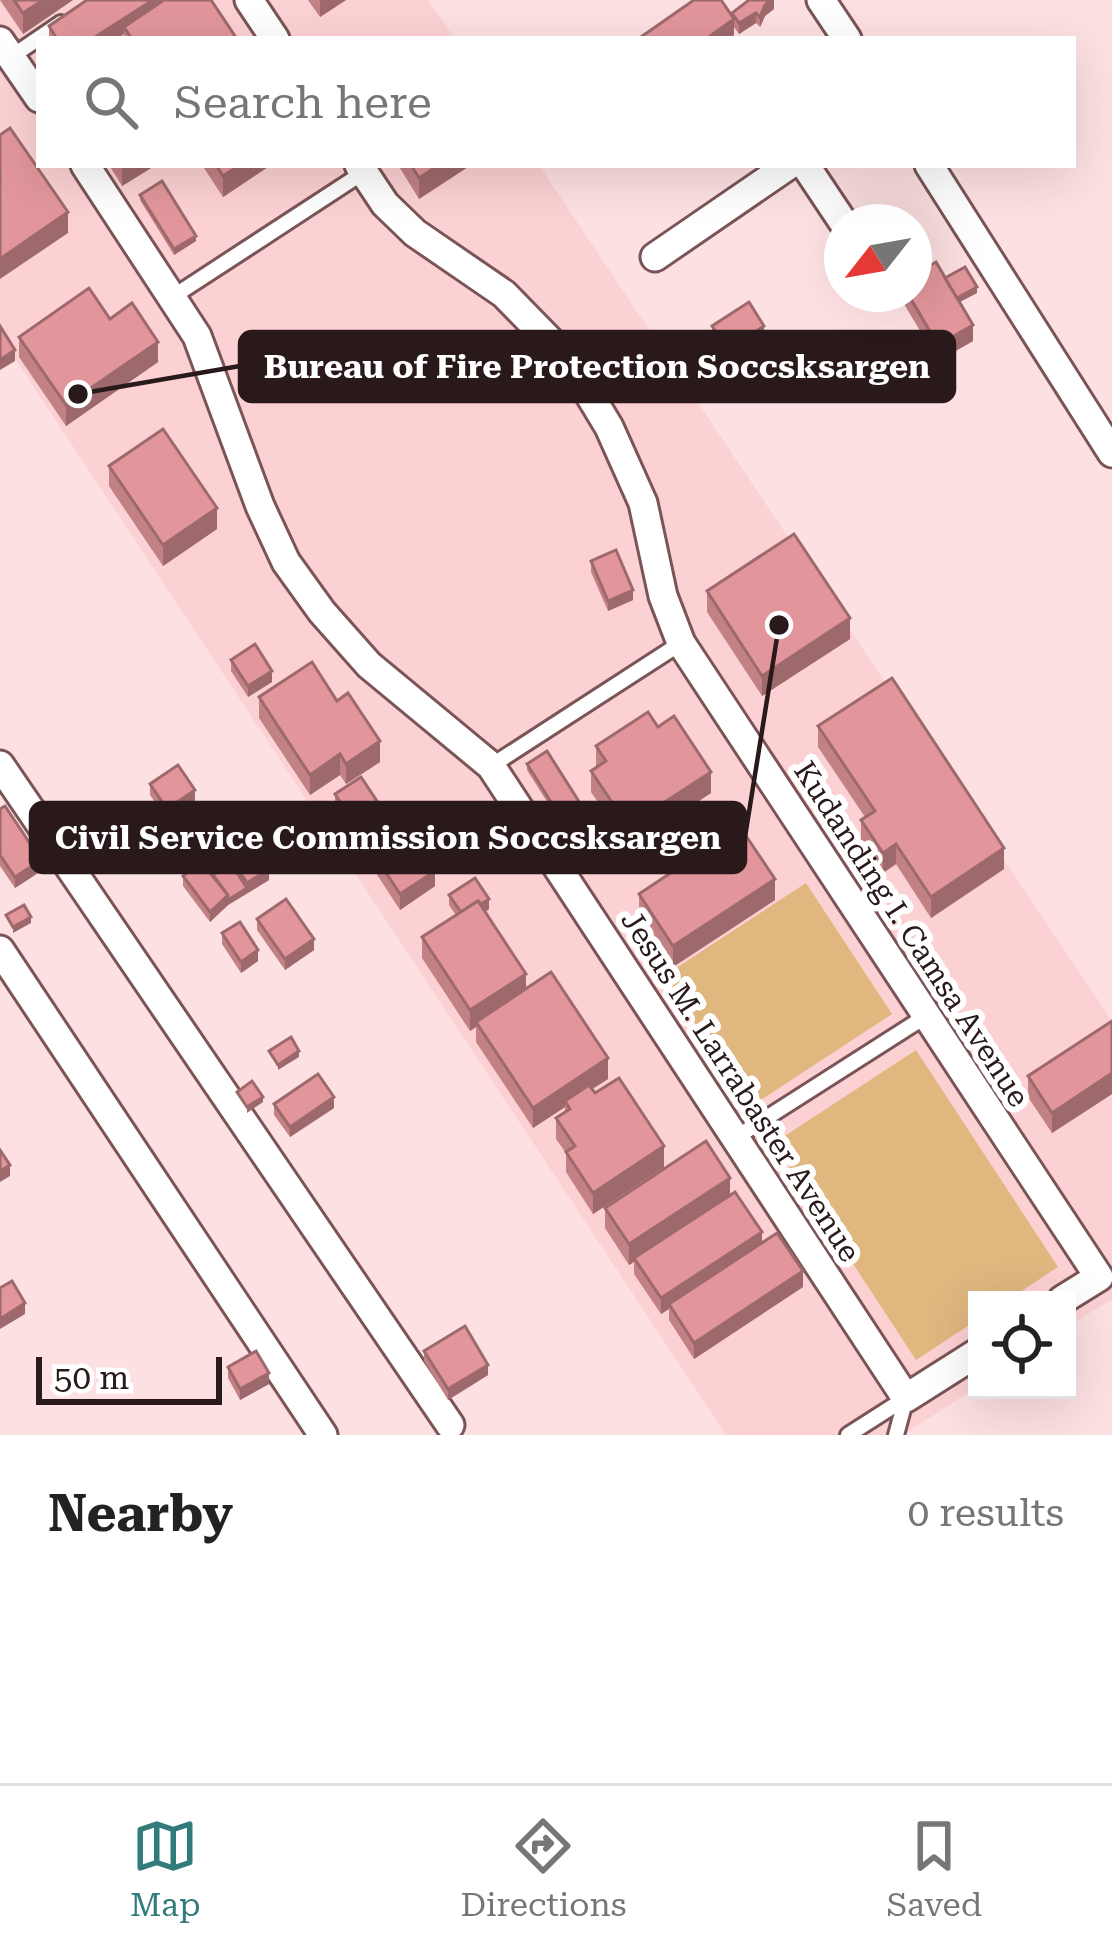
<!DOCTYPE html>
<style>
:root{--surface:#fff;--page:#f6f6f6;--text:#222;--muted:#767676;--line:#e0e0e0;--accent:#327b7b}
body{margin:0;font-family:"Roboto Serif",serif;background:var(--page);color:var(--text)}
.controls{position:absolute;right:36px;bottom:36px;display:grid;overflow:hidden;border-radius:0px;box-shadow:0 12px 48px #0002}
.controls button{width:108px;height:108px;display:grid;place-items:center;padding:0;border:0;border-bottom:3px solid var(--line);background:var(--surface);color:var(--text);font:60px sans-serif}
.compass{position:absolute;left:824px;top:204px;width:108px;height:108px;border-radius:50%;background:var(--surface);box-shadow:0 12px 48px #0002;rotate:239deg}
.scale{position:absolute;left:36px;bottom:30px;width:186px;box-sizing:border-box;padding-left:12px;border:6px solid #29191a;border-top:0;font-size:33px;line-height:42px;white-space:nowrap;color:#29191a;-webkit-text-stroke:9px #fff;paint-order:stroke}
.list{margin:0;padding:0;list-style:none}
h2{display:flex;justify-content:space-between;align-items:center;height:156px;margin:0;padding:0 48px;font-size:51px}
h2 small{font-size:39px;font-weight:400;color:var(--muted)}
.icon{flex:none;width:66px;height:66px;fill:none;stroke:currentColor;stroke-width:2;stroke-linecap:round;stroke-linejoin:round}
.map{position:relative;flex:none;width:1112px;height:1435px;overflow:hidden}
.search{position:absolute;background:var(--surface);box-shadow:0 12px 48px #0002;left:36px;right:36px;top:36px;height:132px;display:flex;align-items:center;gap:30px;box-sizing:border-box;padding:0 42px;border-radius:0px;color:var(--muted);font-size:45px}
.sheet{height:348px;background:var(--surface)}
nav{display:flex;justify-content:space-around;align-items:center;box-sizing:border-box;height:168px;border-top:3px solid var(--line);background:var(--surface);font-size:33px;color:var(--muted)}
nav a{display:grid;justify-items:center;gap:6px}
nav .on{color:var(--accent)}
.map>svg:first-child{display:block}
.built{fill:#fcd1d3}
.green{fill:#e0b77f}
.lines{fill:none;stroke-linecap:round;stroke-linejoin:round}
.service-casing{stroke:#7a5456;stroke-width:20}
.minor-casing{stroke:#7a5456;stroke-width:33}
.service{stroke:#fff;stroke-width:14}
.minor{stroke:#fff;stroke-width:27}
.wall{fill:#c28185}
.shaded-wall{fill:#9e696c}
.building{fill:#e2969b;stroke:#9e696c;stroke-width:3}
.labels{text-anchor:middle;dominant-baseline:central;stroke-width:12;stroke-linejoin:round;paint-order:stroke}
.street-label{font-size:30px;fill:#29191a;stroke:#fff}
.leader{fill:none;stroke:#29191a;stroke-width:4.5}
.callout-dot{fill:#29191a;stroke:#fff;stroke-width:4.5}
.callout{fill:#29191a;stroke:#29191a;stroke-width:4.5}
.callout-label{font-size:33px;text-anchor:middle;font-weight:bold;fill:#fff}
</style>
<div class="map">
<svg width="1112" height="1435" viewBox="0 0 1112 1435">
<rect width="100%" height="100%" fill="#fde1e2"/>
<polygon class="built" points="0,0 428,0 455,39 39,39 39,165 539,165 1112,1021 1112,1299 1067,1328 1067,1300 977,1300 977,1387 903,1435 726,1435 0,336"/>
<g class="green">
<polygon points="806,883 892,1014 750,1107 664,976"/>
<polygon points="916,1050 1058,1267 1008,1300 977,1300 977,1320 916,1360 774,1143"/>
</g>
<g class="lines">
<defs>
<g id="service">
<polyline points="11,57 61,23"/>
<polyline points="174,296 364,172"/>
<polyline points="491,766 681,643"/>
<polyline points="735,1138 926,1016"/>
<polyline points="848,1435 906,1398"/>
<polyline points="896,1435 906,1398"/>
</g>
<g id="minor">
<polyline points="249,0 275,39"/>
<polyline points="821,0 847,39"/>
<polyline points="0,41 39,98"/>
<polyline points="85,165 197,336 260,506 286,562 322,612 369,665 491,766 906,1398 977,1353"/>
<polyline points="359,165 385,204 415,233 504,294 550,341 586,389 609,427 643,503 663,596 681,643 1099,1277 1062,1300"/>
<polyline points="805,165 843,222"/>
<polyline points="929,165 1112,453"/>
<polyline points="655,257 789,165"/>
<polyline points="0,765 450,1425"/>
<polyline points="0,950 323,1435"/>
</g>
</defs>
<use href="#service" class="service-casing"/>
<use href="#minor" class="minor-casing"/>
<use href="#service" class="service"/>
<use href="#minor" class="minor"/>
</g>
<g class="wall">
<polygon points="0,0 73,0 23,34"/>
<polygon points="87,0 237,39 124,39 124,34 117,39 49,39 49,26"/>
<polygon points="308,0 346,0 320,17"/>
<polygon points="748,0 774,0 774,9 765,16 760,27 756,23 739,34 734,27 734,35 728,39 638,39 732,16 732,13 748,2"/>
<polygon points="109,165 156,165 122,186"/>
<polygon points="202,165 271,165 223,197"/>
<polygon points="398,165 471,165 419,199"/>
<polygon points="140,195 196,241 174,255 140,200"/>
<polygon points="945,278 977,293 959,302 973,341 938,361 901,299 901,294 914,294"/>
<polygon points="110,319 158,362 66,426 19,357 19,337"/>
<polygon points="712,326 764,337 727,361 712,337"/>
<polygon points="109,466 217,529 163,566 109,486"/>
<polygon points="591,561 633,600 608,611 591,572"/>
<polygon points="707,591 850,639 762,696 707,612"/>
<polygon points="231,660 272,682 248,697 231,671"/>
<polygon points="259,697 337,701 380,762 346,784 340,775 310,795 259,718"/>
<polygon points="818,726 1004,869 931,918 896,864 883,873 861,841 861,820 865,817 818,747"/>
<polygon points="658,727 711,793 628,847 591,792 591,771 596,767 596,746"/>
<polygon points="527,764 602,844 582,857 527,770"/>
<polygon points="150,784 195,801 167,820 150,795"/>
<polygon points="335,794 401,837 435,886 400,910 335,810"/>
<polygon points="0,809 41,871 15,888 0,866"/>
<polygon points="215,833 269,880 228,905 210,922 183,886 183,876 213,877 229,866 215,844"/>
<polygon points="639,894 775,900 673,967 639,915"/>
<polygon points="449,895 489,909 486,912 526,989 608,1079 592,1089 664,1167 593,1214 566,1172 566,1153 556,1139 556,1118 565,1112 565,1107 533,1128 476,1042 476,1027 470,1031 422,958 422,937 456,915 449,905"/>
<polygon points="257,919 314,950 285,970 257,930"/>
<polygon points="222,933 258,961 241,973 222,944"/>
<polygon points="1112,1021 1112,1094 1052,1133 1028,1097 1028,1076"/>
<polygon points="274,1104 334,1108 290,1137 274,1115"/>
<polygon points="730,1195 762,1243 803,1287 694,1359 669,1320 669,1309 661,1314 634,1274 634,1262 629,1265 605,1228 605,1208"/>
<polygon points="424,1351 488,1375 448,1400 424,1361"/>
<polygon points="228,1367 269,1384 240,1400 228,1378"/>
</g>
<g class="shaded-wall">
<polygon points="43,0 73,0 23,34 23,13"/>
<polygon points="153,0 177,0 124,27 124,34 117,39 92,39"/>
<polygon points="320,0 346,0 320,17"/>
<polygon points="771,0 774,0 774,9 765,16 760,27 760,17 765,5"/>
<polygon points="756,13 756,23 739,34 739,23"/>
<polygon points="734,19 734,35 728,39 706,39"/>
<polygon points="122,165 156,165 122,186"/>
<polygon points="240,165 271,165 223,197 223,176"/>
<polygon points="439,165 471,165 419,199 419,178"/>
<polygon points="68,212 68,233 0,279 0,259"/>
<polygon points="196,236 196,241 174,255 174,249"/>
<polygon points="977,287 977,293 956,304 956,299"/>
<polygon points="973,325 973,341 938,361 938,345"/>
<polygon points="764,326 764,337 727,361 727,350"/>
<polygon points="158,342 158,362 66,426 66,405"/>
<polygon points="15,350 15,361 0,370 0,360"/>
<polygon points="217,508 217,529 163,566 163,545"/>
<polygon points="633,590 633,600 608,611 608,601"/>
<polygon points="850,618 850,639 762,696 762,676"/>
<polygon points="272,671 272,682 248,697 248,686"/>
<polygon points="380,741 380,762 346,784 346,764"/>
<polygon points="340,754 340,775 310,795 310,775"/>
<polygon points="711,772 711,793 628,847 628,826"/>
<polygon points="195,790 195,801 167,820 167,809"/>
<polygon points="602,838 602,844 582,857 582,851"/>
<polygon points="896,844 896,864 883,873 883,853"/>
<polygon points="1004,848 1004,869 931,918 931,897"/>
<polygon points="41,860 41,871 15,888 15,877"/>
<polygon points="269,869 269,880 228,905 210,922 210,912 228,895 247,888 247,883"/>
<polygon points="435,871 435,886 400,910 400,894"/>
<polygon points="775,879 775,900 673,967 673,946"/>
<polygon points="489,899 489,909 463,926 463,916"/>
<polygon points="31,917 31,923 13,933 13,927"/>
<polygon points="314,939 314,950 285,970 285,959"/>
<polygon points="258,950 258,961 241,973 241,962"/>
<polygon points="526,974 526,994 476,1022 476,1027 470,1031 470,1010"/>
<polygon points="299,1051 299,1057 278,1070 278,1065"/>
<polygon points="608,1058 608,1079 567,1105 565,1101 565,1107 533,1128 533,1108"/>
<polygon points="1112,1073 1112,1094 1052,1133 1052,1113"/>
<polygon points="263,1097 263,1102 247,1113 247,1107"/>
<polygon points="334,1097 334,1108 290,1137 290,1127"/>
<polygon points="664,1146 664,1167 593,1214 593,1193"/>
<polygon points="10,1165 10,1176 0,1182 0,1171"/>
<polygon points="730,1178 730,1199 634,1258 634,1262 629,1265 629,1244"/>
<polygon points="762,1232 762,1248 669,1304 669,1309 661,1314 661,1298"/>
<polygon points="803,1271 803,1287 694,1359 694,1343"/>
<polygon points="25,1303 25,1314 0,1329 0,1319"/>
<polygon points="488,1365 488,1375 448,1400 448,1389"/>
<polygon points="269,1373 269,1384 240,1400 240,1389"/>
</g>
<g class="building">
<polygon points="14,0 43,0 23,13"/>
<polygon points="87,0 153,0 92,39 57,39 49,26"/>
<polygon points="164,0 211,0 237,39 132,39 124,27"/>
<polygon points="694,0 721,0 734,19 706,39 638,39"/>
<polygon points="749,0 771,0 765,5 760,17 756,13 739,23 732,13"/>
<polygon points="10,128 68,212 0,259 0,135"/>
<polygon points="216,165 240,165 223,176"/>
<polygon points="411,165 439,165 419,178"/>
<polygon points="162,181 196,236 174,249 140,195"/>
<polygon points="936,262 973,325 938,345 908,294 914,294 914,275"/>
<polygon points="965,267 977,287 957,298 945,278"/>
<polygon points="89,288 110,319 132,303 158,342 66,405 19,337"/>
<polygon points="749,302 764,326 727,350 712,326"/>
<polygon points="0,326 15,350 0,360"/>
<polygon points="163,429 217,508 163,545 109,466"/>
<polygon points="794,534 850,618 762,676 707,591"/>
<polygon points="616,550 633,590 608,601 591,561"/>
<polygon points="255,644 272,671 248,686 231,660"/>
<polygon points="312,662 337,701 348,693 380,741 346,764 340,754 310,775 259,697"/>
<polygon points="892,678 1004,848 931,897 896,844 883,853 861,820 875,811 818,726"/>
<polygon points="648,712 658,727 674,716 711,772 628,826 591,771 606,761 596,746"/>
<polygon points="547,751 602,838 582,851 527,764"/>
<polygon points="178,765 195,790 167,809 150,784"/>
<polygon points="361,777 401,837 409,831 435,871 400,894 335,794"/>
<polygon points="5,806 41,860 15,877 0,855 0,809"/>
<polygon points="237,820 269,869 247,883 215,833"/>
<polygon points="740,827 775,879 673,946 639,894"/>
<polygon points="201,862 228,895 210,912 183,876"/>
<polygon points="231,864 247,888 228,900 228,895 213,875"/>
<polygon points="475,878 489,899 481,904 478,901 461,912 449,895"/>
<polygon points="286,899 314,939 285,959 257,919"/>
<polygon points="478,901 526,974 470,1010 422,937"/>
<polygon points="24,905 31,917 13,927 6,915"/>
<polygon points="240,922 258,950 241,962 222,933"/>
<polygon points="551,972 608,1058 533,1108 476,1022"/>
<polygon points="1112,1021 1112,1073 1052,1113 1028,1076"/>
<polygon points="291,1037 299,1051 278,1065 269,1051"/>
<polygon points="318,1074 334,1097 290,1127 274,1104"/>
<polygon points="619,1078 664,1146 593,1193 566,1152 575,1146 556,1118 570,1109 565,1101 589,1085 595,1093"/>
<polygon points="252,1081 263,1097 247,1107 237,1092"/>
<polygon points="706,1141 730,1178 629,1244 605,1208"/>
<polygon points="0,1150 10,1165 0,1171"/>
<polygon points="735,1192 762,1232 661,1298 634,1258"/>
<polygon points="777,1233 803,1271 694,1343 669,1304"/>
<polygon points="12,1281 25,1303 0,1319 0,1288"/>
<polygon points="465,1326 488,1365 448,1389 424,1351"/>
<polygon points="256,1351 269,1373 240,1389 228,1367"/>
</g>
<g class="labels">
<g class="street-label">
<text transform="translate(912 934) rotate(57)">Kudanding I. Camsa Avenue</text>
<text transform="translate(741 1086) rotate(57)">Jesus M. Larrabaster Avenue</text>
</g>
</g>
<path class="leader" d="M78 394L240 366M779 625L745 837"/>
<g class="callout-dot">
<circle cx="78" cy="394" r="12"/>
<circle cx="779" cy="625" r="12"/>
</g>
<g class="callout">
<rect x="240" y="332" width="714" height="69" rx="12"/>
<rect x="31" y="803" width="714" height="69" rx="12"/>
</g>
<g class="callout-label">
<text x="597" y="378">Bureau of Fire Protection Soccsksargen</text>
<text x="388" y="849">Civil Service Commission Soccsksargen</text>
</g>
</svg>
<div class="controls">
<button><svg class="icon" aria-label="locate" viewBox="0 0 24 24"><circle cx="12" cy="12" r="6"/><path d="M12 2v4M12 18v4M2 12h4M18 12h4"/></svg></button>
</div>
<svg class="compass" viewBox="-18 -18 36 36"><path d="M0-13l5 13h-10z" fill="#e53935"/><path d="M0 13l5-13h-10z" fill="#767676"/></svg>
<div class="scale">50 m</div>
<div class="search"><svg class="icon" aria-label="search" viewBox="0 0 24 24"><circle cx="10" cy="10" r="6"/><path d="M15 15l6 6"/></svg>Search here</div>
</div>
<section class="sheet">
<h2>Nearby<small>0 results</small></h2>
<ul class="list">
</ul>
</section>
<nav>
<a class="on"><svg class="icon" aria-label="map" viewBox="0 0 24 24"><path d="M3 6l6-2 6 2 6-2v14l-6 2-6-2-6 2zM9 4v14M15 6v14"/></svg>Map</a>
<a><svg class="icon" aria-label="directions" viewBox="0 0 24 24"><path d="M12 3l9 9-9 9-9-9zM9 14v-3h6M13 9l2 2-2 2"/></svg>Directions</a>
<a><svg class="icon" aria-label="saved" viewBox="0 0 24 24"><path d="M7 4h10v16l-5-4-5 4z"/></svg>Saved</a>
</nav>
